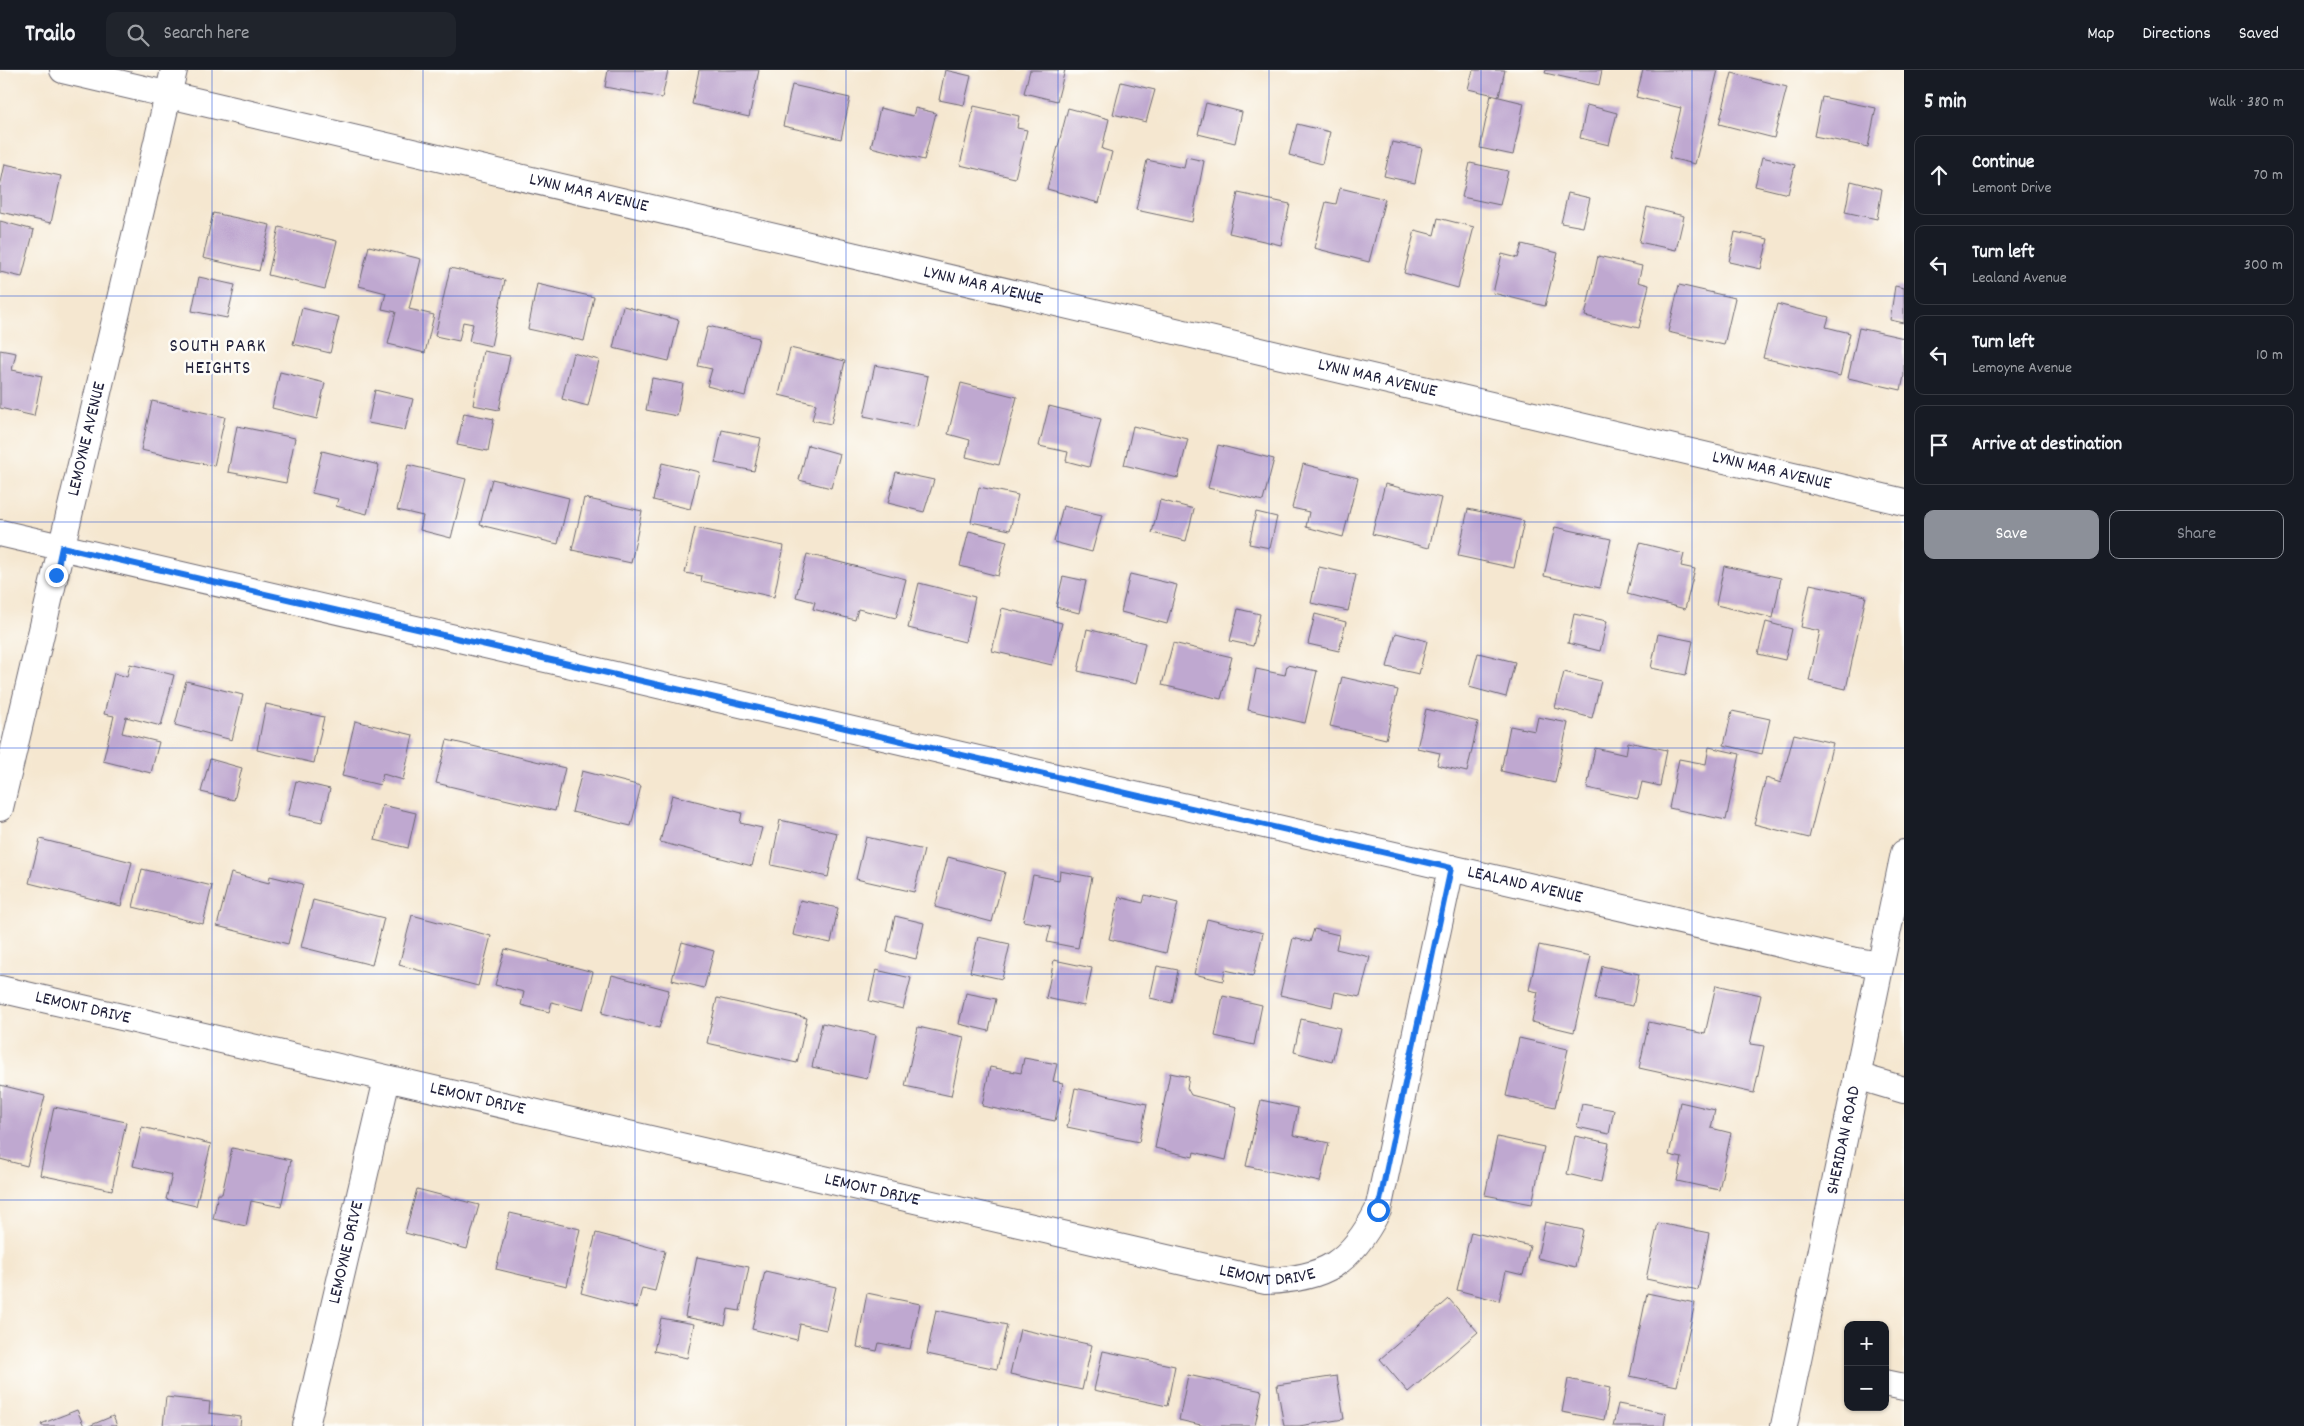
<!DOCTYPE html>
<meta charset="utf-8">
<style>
:root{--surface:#171b24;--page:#20242c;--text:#f1f3f6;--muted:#9ea1a6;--line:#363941;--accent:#8c9099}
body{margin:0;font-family:Dekko,sans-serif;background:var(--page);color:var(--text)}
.controls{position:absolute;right:15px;bottom:15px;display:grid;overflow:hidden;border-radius:10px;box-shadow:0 1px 4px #0004}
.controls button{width:45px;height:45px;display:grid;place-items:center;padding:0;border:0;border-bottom:1px solid var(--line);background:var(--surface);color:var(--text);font:25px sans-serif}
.stop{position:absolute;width:15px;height:15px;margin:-11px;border:4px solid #1a73e8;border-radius:50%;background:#fff}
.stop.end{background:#1a73e8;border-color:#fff;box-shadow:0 1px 5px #0008}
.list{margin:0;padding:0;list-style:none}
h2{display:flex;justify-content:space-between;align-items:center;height:65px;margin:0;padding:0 20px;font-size:21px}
h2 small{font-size:16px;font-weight:400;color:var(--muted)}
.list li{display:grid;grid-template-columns:32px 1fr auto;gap:15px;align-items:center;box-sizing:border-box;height:80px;margin:0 10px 10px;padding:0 10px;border:1px solid var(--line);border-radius:10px}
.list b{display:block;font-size:19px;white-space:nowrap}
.list p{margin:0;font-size:16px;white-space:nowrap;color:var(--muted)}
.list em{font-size:16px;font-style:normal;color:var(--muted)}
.actions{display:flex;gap:10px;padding:15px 20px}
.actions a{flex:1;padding:11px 0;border:1px solid var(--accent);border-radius:10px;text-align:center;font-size:18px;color:var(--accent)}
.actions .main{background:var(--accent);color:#fff}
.icon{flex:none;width:28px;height:28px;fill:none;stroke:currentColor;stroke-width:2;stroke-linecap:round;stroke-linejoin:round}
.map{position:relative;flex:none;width:1904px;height:1356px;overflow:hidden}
header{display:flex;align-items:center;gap:30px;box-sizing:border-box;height:70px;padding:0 25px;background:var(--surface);border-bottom:1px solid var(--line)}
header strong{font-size:24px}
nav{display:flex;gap:28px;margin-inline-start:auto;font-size:18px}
.search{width:350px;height:45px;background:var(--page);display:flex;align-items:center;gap:12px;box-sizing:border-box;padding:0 18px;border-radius:10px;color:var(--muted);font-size:19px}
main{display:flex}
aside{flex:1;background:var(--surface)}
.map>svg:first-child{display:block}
.building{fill:#bfa8d0}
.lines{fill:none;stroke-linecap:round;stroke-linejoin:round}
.minor-casing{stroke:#6c676f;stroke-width:28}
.minor{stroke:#fff;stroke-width:26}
.route{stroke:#1a73e8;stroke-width:6}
.grid{fill:none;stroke:#1d4ed8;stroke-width:1;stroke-opacity:0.55}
.labels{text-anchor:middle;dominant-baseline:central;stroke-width:5;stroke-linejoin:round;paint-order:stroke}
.street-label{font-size:18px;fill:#22223b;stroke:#fdfcf7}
.neighbourhood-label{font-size:19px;letter-spacing:1px;fill:#22223b;stroke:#fdfcf7}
</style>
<header>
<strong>Trailo</strong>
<div class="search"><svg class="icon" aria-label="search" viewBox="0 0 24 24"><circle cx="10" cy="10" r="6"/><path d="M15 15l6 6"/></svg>Search here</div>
<nav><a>Map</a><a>Directions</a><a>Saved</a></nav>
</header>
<main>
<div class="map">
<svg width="1904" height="1356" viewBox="0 0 1904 1356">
<rect width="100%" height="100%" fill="#fdfcf7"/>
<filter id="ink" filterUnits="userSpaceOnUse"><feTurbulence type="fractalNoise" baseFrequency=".02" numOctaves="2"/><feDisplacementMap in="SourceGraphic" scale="10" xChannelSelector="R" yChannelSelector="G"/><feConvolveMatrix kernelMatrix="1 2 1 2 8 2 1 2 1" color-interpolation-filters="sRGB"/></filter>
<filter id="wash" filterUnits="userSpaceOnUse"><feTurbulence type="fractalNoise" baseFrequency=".0096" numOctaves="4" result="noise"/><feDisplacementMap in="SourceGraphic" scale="20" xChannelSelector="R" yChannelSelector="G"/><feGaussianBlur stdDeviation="1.12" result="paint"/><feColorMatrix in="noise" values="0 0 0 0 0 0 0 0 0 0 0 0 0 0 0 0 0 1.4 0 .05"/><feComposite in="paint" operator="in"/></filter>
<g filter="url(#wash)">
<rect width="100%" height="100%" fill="#f5e7d0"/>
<g id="blocks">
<g class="building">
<polygon points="608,0 668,0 662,28 605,17"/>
<polygon points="699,0 759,0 749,47 692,34"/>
<polygon points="945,0 971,6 964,35 939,30"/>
<polygon points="1030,0 1065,0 1057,31 1024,23"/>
<polygon points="1473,0 1505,0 1499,26 1468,19"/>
<polygon points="1546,0 1602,0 1599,15 1545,3"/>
<polygon points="1643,0 1718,0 1695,94 1669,88 1681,38 1636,27"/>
<polygon points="1732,3 1787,17 1774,68 1719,54"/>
<polygon points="1121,12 1155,20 1146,52 1113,44"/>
<polygon points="792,15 850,28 841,69 783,56"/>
<polygon points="1491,25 1524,33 1513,85 1480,78"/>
<polygon points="1822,27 1876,38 1868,77 1814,66"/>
<polygon points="1206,33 1242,42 1235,73 1198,64"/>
<polygon points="1587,35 1617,43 1609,75 1580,68"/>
<polygon points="974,36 1019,46 1017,58 1027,60 1015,108 960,95"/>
<polygon points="880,38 913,46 915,38 936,43 924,90 871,77"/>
<polygon points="1068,38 1109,49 1102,79 1112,82 1099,133 1047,119"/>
<polygon points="1297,54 1330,62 1322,94 1289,85"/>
<polygon points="1392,72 1422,78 1415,113 1384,106"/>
<polygon points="1186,87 1204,91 1192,152 1136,140 1147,90 1184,98"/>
<polygon points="1762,87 1795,95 1788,124 1755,116"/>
<polygon points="1470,93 1508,101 1500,135 1462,127"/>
<polygon points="5,94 61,106 51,153 0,142 0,117"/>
<polygon points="1851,111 1882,119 1877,149 1845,142"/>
<polygon points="1340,118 1385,129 1369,192 1314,178 1326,132 1336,134"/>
<polygon points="1238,123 1290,134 1281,175 1229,163"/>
<polygon points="1568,123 1590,128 1583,157 1561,153"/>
<polygon points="1647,137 1684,146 1676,180 1639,172"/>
<polygon points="213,143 270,155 259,201 203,188"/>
<polygon points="1438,148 1474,157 1458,218 1404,203 1415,160 1434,165"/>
<polygon points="0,151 34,160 22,207 0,202"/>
<polygon points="279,157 337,171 325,219 268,205"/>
<polygon points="1735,162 1768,169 1761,199 1729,192"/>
<polygon points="1522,174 1558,183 1545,236 1493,223 1502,184 1518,188"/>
<polygon points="369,176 421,189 409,239 434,245 425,283 388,274 396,242 382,239 386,223 359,216"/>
<polygon points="1598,186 1642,196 1638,212 1649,215 1639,258 1585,246"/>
<polygon points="450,198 505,210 491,276 469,271 473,254 463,252 459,271 435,266"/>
<polygon points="199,207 235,215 227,248 192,241"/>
<polygon points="537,214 594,227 584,271 528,259"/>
<polygon points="1679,215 1735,228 1724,275 1668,262"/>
<polygon points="1895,216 1904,218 1904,253 1890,250"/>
<polygon points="1777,234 1829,247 1826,257 1850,263 1840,306 1763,288"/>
<polygon points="623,236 679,250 669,291 613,278"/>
<polygon points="302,238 339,247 330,283 293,274"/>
<polygon points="708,256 759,268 745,326 707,316 712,299 698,296"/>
<polygon points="1859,258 1904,268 1904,306 1901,320 1848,308"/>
<polygon points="790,278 845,291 831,354 812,350 816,334 779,325"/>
<polygon points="0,280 16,283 12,300 42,306 34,346 0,338"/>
<polygon points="483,281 510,286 499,340 473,335"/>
<polygon points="573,283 599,290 588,336 562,329"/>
<polygon points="875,295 928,306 917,357 864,346"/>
<polygon points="280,302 325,313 317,349 272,338"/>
<polygon points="652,308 683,314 677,346 646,340"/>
<polygon points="961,313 1017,327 999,395 966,387 970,370 948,364"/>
<polygon points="375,320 413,329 405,360 368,353"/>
<polygon points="152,331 225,347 214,396 141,380"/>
<polygon points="1049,336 1101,349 1089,397 1066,391 1068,382 1039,376"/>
<polygon points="464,343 494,349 488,381 457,375"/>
<polygon points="237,356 295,368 286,413 228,402"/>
<polygon points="1133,356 1188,369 1178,408 1124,395"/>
<polygon points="722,360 761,368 754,401 715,393"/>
<polygon points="808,375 840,384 831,418 799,410"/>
<polygon points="1218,375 1274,389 1263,431 1208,418"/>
<polygon points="322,381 379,395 367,444 336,436 338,429 312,423"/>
<polygon points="662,393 699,402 690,439 653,430"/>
<polygon points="1303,394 1358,408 1343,467 1306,457 1309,442 1292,438"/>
<polygon points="408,395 466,409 451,468 420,460 423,446 397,440"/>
<polygon points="896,402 934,410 924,442 888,433"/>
<polygon points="492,409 569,428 558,474 480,455"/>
<polygon points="1385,414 1441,428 1429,478 1372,464"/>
<polygon points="979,417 1018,425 1010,460 971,452"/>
<polygon points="584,428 642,441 631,493 572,480"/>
<polygon points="1160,430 1194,439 1186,471 1152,463"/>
<polygon points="1063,436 1102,445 1092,482 1054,472"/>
<polygon points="1468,439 1524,451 1514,498 1458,486"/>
<polygon points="1256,442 1277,447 1270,478 1249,474"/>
<polygon points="1555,457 1611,469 1600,518 1544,506"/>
<polygon points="695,458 784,476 774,527 701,511 702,506 685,503"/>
<polygon points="969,461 1007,471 998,506 960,496"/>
<polygon points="1640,473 1684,484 1681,496 1695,499 1685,539 1627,524"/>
<polygon points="807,484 906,509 896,548 858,539 855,550 813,539 815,532 796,527"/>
<polygon points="1724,496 1781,508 1773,548 1716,535"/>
<polygon points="1319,497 1356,505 1348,541 1311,533"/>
<polygon points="1130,504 1177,515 1167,554 1121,542"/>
<polygon points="1063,506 1086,511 1079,543 1056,537"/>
<polygon points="919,513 975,527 965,572 908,558"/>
<polygon points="1810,514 1866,526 1846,619 1809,611 1820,561 1801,557"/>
<polygon points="1002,538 1062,553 1052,595 992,581"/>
<polygon points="1238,539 1260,544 1253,576 1230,571"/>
<polygon points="1315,544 1346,552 1339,581 1308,574"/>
<polygon points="1574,544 1607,551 1600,581 1568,573"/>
<polygon points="1766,552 1792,559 1785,590 1758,584"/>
<polygon points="1087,559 1145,573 1136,614 1078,601"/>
<polygon points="1396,563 1427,571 1419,604 1387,597"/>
<polygon points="1658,564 1693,571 1686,605 1651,598"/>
<polygon points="1173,573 1232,587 1221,629 1162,615"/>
<polygon points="1478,583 1515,592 1506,627 1469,617"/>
<polygon points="130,594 174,605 161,656 126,647 122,663 159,672 151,703 103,691 114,646 104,644 114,603 127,607"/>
<polygon points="1287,595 1317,601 1305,653 1248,640 1256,599 1285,605"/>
<polygon points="1564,602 1601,611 1592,648 1555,638"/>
<polygon points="1342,607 1398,620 1386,669 1330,656"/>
<polygon points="186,611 243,625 232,670 175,655"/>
<polygon points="266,634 324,647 314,693 257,680"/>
<polygon points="1426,639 1478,652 1467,702 1437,695 1440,683 1417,678"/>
<polygon points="1732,641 1770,649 1762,684 1724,675"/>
<polygon points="1538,647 1568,653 1555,713 1501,701 1510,656 1535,661"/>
<polygon points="355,651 413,665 403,710 383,704 380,715 342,706"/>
<polygon points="1794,664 1833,673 1809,768 1754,754 1766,708 1781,713"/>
<polygon points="447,670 565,698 555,741 436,713"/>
<polygon points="1628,672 1667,680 1660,716 1642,712 1638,729 1587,718 1595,678 1626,685"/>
<polygon points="1709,677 1740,684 1726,750 1669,738 1679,689 1706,694"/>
<polygon points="210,689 242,698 234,730 201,722"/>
<polygon points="582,701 641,716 631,756 572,742"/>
<polygon points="296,711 330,719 322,752 288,745"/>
<polygon points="672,725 742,743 740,753 762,758 752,796 660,772"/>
<polygon points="382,735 416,743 408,778 375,770"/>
<polygon points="780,750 837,763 828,807 771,795"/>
<polygon points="866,767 924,780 914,822 856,809"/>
<polygon points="40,769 132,792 121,836 29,813"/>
<polygon points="948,787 1005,802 992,852 935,837"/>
<polygon points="142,799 212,816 203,854 133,837"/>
<polygon points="1060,801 1092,807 1078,878 1047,872 1051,856 1023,851 1033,805 1059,810"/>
<polygon points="231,803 269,813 270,806 303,814 288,874 217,856"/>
<polygon points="1145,825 1178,833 1166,883 1109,869 1119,827 1143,833"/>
<polygon points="313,830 384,848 372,895 301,877"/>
<polygon points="800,830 838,838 831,873 793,865"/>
<polygon points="412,845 491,866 478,916 399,895"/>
<polygon points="895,846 924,853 916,889 887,882"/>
<polygon points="1207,849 1263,863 1253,906 1225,900 1223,911 1194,904"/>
<polygon points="1314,859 1339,865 1336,879 1370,887 1360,927 1335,922 1332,937 1280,925 1293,868 1310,872"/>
<polygon points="978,867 1010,874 1002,909 970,902"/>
<polygon points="682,872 714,881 704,918 672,910"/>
<polygon points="1539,875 1591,886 1574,962 1532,952 1538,922 1529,920"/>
<polygon points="505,879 593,902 583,940 552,932 549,942 521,935 524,922 495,915"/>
<polygon points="1054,890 1092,898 1084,936 1046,928"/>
<polygon points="1157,896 1178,900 1172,933 1150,928"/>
<polygon points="1602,896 1639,904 1633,936 1595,929"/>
<polygon points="876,900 911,908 903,939 869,931"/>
<polygon points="612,905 669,920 659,958 602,943"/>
<polygon points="1716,915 1761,925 1750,974 1764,976 1754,1023 1639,998 1649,952 1705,964"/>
<polygon points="966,923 996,929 989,961 959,954"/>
<polygon points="1223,926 1262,935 1254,975 1215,966"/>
<polygon points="717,928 807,948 797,993 707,973"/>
<polygon points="1301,949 1340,958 1332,992 1294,982"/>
<polygon points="822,953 876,965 867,1009 812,997"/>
<polygon points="918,957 964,967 951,1026 905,1016"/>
<polygon points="1519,968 1568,979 1555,1037 1506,1026"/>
<polygon points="1024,988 1057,994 1053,1011 1063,1013 1055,1051 982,1036 990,997 1021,1003"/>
<polygon points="1170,1003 1189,1007 1187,1018 1191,1025 1237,1037 1226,1090 1194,1082 1193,1087 1155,1078"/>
<polygon points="0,1015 45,1026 27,1096 0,1089"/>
<polygon points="1075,1018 1147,1034 1139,1072 1067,1057"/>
<polygon points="1261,1030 1298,1038 1293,1065 1329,1073 1320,1112 1246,1096"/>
<polygon points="1680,1032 1715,1040 1711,1058 1731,1063 1719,1120 1677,1111 1682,1088 1669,1085"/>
<polygon points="1582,1034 1614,1040 1609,1064 1577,1057"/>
<polygon points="54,1037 126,1052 112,1120 40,1105"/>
<polygon points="142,1057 211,1074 196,1136 166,1129 172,1105 133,1096"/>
<polygon points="1575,1066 1609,1073 1601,1112 1567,1104"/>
<polygon points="1497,1067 1544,1077 1532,1134 1485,1125"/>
<polygon points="232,1078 291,1090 281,1137 251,1131 246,1156 213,1149 218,1124 222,1124"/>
<polygon points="417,1119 479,1135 467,1179 405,1163"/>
<polygon points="510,1143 580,1159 567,1216 496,1199"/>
<polygon points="1545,1152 1583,1160 1575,1197 1537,1188"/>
<polygon points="1658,1153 1709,1163 1698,1220 1646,1209"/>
<polygon points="1471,1162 1530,1176 1523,1205 1506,1201 1499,1231 1457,1220"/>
<polygon points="596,1163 665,1181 655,1221 642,1218 637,1238 581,1223"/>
<polygon points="697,1187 749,1197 740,1241 728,1239 725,1255 685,1247"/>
<polygon points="765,1201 836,1217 826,1260 800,1254 797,1270 752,1259"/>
<polygon points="867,1223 920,1234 910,1279 879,1273 877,1281 857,1277"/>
<polygon points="1647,1223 1695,1233 1677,1316 1630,1306"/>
<polygon points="1449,1229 1478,1262 1408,1322 1380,1289"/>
<polygon points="936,1240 1007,1255 997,1299 927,1284"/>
<polygon points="661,1248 694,1254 687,1288 654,1281"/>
<polygon points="1020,1259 1092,1275 1082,1320 1010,1304"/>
<polygon points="1103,1281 1175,1296 1167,1336 1094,1320"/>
<polygon points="1188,1305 1262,1321 1255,1356 1205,1356 1179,1350"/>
<polygon points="1337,1306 1344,1349 1299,1356 1284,1356 1277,1315"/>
<polygon points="1568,1309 1610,1318 1604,1350 1562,1342"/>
<polygon points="166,1327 210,1332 209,1343 241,1347 240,1356 163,1356"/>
<polygon points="1618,1334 1666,1343 1664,1356 1613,1356"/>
<polygon points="77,1340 84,1356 42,1356 41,1354"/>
<polygon points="113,1346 117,1356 89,1356"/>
</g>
</g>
</g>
<g filter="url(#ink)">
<use href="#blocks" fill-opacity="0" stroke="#6c676f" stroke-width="1"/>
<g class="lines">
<defs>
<g id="minor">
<path id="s1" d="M63,0l1841,432"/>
<path id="s2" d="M0,463l1840,425 40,7"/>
<path id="s3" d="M0,738l174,-738"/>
<path id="s4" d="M0,919l1266,292c59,-2 85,-18 112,-71l73,-342"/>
<polyline points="1857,1006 1904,1020"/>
<polyline points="1885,1313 1904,1317"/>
<path id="s5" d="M306,1356l81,-347"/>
<path id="s6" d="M1784,1356l120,-573"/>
</g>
</defs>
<use href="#minor" class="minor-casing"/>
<use href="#minor" class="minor"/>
</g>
</g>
<g class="lines" filter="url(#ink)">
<polyline class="route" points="56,505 62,477 1451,798 1378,1140"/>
</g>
<path class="grid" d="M212,0v1356M423,0v1356M635,0v1356M846,0v1356M1058,0v1356M1269,0v1356M1481,0v1356M1692,0v1356M0,226h1904M0,452h1904M0,678h1904M0,904h1904M0,1130h1904"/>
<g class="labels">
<g class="street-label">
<text stroke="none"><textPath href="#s1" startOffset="540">LYNN MAR AVENUE</textPath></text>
<text stroke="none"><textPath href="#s1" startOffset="945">LYNN MAR AVENUE</textPath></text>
<text stroke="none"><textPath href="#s1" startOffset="1350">LYNN MAR AVENUE</textPath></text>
<text stroke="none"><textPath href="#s3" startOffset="379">LEMOYNE AVENUE</textPath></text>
<text stroke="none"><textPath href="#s1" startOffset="1755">LYNN MAR AVENUE</textPath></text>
<text stroke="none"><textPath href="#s2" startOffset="1565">LEALAND AVENUE</textPath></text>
<text stroke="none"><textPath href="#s4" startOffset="85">LEMONT DRIVE</textPath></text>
<text stroke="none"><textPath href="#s4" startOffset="490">LEMONT DRIVE</textPath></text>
<text stroke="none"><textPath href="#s6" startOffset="292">SHERIDAN ROAD</textPath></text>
<text stroke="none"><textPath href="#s4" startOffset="895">LEMONT DRIVE</textPath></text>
<text stroke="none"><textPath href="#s5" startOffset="178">LEMOYNE DRIVE</textPath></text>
<text stroke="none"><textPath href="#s4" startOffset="1300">LEMONT DRIVE</textPath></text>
</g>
<g class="neighbourhood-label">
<text x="218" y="277">SOUTH PARK<tspan x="218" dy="22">HEIGHTS</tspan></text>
</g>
</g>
</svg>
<div class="controls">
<button>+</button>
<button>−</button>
</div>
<div class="stop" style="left:1378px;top:1140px"></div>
<div class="stop end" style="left:56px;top:505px"></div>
</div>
<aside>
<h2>5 min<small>Walk · 380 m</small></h2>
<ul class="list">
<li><svg class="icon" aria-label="ahead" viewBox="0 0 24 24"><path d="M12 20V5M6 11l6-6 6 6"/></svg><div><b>Continue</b><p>Lemont Drive</p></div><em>70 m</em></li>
<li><svg class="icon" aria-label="left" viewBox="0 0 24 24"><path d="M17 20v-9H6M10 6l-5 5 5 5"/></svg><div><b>Turn left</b><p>Lealand Avenue</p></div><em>300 m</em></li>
<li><svg class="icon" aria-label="left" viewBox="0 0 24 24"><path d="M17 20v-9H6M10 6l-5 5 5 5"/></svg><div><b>Turn left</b><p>Lemoyne Avenue</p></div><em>10 m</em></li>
<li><svg class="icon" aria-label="arrive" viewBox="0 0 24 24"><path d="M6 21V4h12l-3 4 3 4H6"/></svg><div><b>Arrive at destination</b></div></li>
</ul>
<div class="actions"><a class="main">Save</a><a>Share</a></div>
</aside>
</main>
